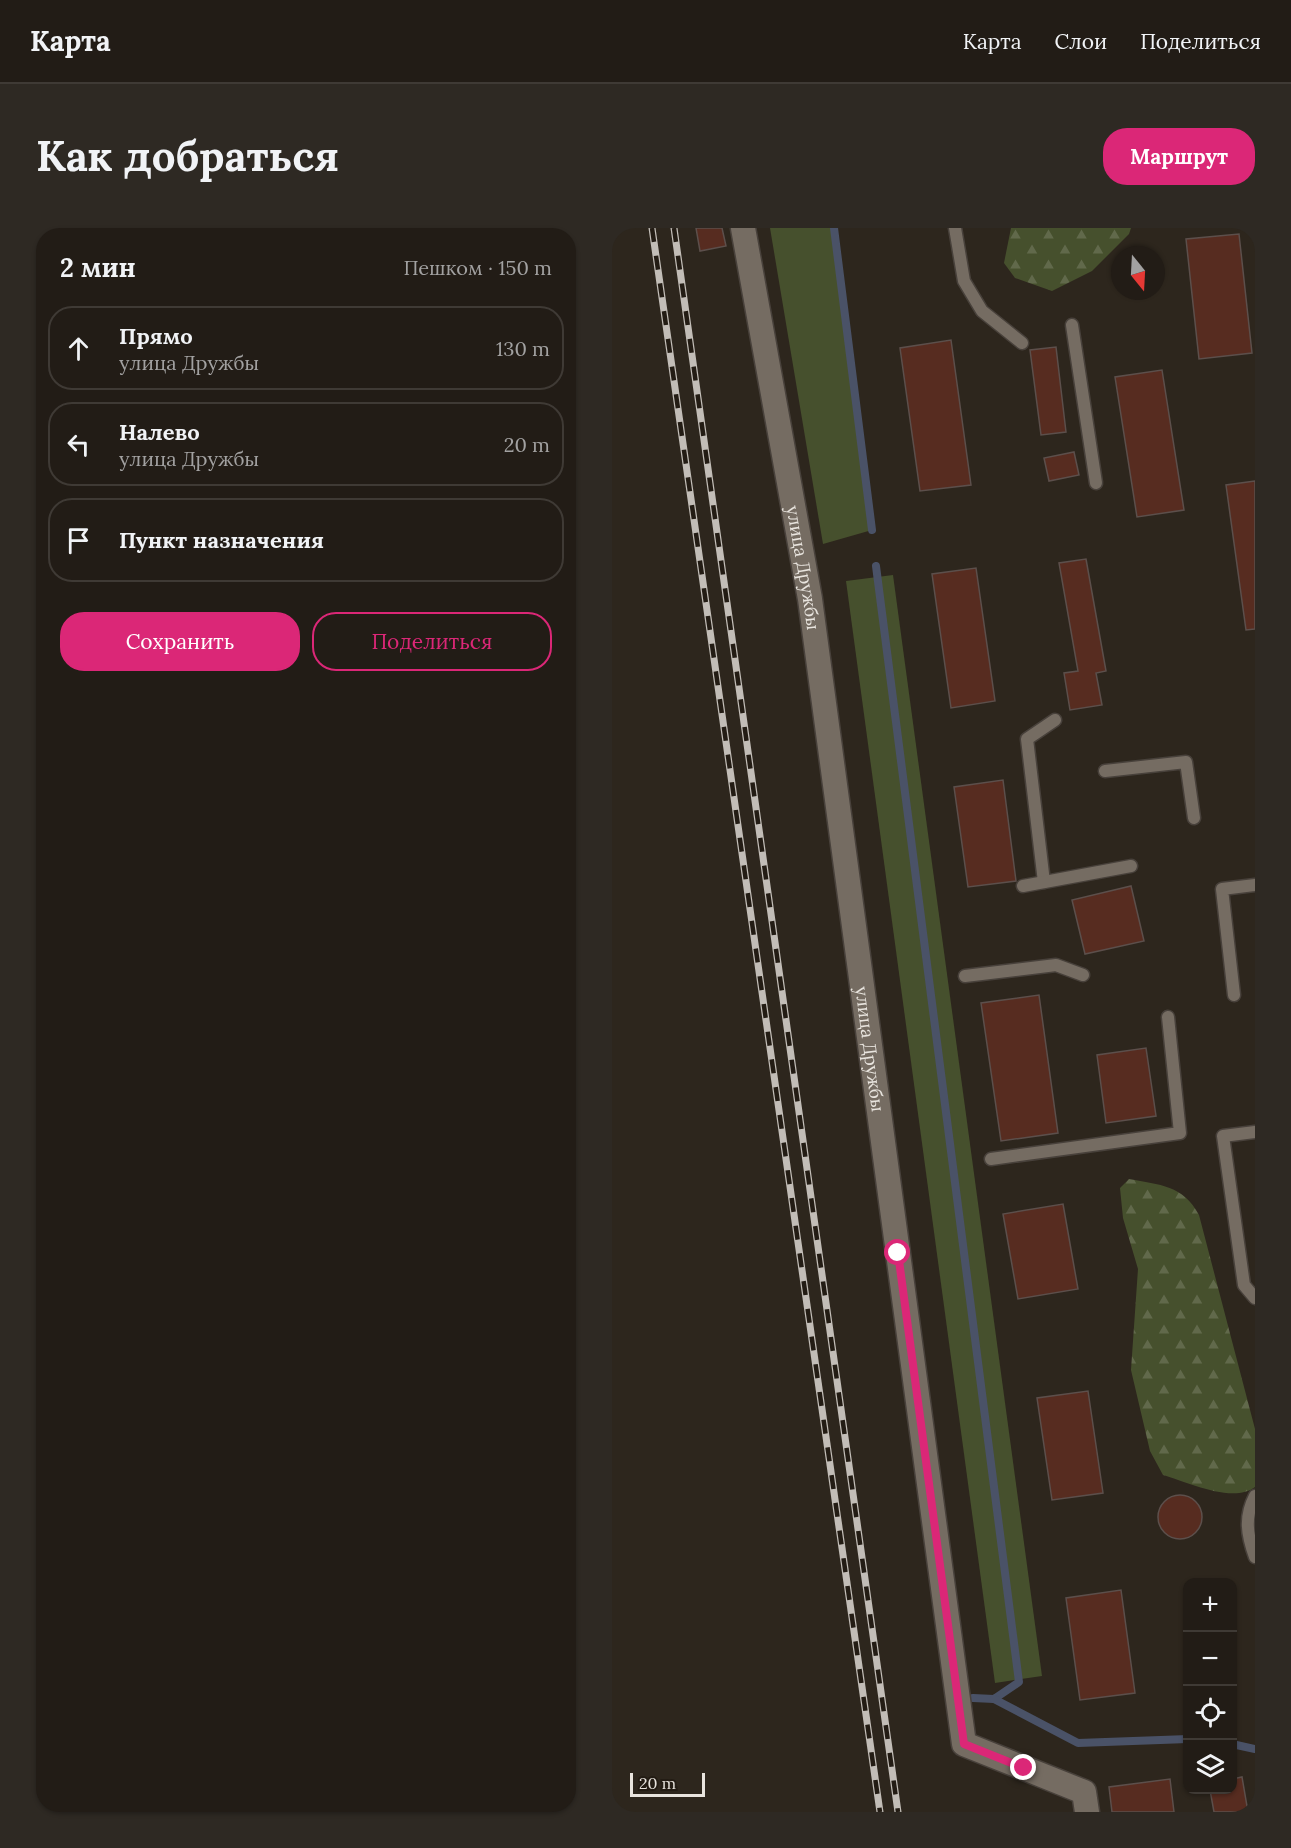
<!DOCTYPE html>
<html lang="ru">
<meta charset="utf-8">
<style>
:root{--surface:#221c16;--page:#2e2923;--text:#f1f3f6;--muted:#a2a1a1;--line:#3f3a35;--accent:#db2777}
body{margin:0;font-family:Lora,serif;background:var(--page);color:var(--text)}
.controls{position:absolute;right:18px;bottom:18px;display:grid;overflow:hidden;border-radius:12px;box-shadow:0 2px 4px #0004}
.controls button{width:54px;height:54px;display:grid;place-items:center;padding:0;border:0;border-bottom:2px solid var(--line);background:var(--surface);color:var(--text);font:30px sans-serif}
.compass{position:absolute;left:499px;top:18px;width:54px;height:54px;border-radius:50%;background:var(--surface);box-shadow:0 2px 4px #0004;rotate:162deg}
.scale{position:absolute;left:18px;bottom:15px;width:75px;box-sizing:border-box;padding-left:6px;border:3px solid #e8e4de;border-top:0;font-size:16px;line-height:21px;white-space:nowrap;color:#e8e4de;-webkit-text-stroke:4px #231c14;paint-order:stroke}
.stop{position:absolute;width:18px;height:18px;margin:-14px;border:4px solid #db2777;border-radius:50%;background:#fff}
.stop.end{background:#db2777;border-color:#fff;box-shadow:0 2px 6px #0008}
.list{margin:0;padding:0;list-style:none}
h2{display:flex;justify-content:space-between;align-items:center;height:78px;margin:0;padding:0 24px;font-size:26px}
h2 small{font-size:20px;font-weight:400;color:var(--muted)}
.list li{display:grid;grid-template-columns:39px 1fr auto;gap:18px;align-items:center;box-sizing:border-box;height:84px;margin:0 12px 12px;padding:0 12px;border:2px solid var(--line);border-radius:24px}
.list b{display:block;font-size:22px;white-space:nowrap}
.list p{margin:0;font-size:20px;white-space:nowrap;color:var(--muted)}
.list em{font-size:20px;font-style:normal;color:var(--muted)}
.actions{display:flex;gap:12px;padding:18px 24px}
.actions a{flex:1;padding:14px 0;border:2px solid var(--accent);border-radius:24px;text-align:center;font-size:21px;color:var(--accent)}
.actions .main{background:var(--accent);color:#fff}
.icon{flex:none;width:33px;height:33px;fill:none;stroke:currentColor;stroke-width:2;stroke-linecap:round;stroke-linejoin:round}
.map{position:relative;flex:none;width:643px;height:1584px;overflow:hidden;border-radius:24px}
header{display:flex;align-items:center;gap:36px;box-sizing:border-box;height:84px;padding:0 30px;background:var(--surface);border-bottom:2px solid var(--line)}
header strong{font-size:28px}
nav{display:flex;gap:33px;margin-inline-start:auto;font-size:21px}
.intro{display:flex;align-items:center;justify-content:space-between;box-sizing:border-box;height:144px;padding:0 36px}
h1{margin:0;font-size:42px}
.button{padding:15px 27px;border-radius:24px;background:var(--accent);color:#fff;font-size:21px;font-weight:700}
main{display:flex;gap:36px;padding:0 36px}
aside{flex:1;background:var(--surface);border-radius:24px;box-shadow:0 2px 4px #0004}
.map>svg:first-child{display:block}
.green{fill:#46502d}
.forest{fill:url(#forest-firs)}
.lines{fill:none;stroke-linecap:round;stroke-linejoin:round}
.stream{stroke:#4a5267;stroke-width:8}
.building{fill:#572c20;stroke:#5c4f4b;stroke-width:1.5}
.lane-casing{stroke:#48413b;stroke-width:15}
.street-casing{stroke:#48413b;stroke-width:27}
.lane{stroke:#756c62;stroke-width:12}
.street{stroke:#756c62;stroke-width:24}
.rail-casing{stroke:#c2bdb7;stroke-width:7}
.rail{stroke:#231c14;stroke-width:4.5;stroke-dasharray:14;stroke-linecap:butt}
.route{stroke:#db2777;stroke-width:8}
.labels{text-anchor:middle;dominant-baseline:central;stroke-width:5;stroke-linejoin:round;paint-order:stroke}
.street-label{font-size:18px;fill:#e8e4de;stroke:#231c14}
</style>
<header>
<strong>Карта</strong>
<nav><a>Карта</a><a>Слои</a><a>Поделиться</a></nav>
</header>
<div class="intro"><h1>Как добраться</h1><a class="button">Маршрут</a></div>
<main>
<aside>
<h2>2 мин<small>Пешком · 150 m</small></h2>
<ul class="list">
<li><svg class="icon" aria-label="ahead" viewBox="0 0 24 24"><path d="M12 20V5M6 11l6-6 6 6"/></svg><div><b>Прямо</b><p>улица Дружбы</p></div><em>130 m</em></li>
<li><svg class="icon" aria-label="left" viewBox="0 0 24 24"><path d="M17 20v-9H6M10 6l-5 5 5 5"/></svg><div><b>Налево</b><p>улица Дружбы</p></div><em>20 m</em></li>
<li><svg class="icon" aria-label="arrive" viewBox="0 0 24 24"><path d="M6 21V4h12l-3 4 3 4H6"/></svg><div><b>Пункт назначения</b></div></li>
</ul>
<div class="actions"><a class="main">Сохранить</a><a>Поделиться</a></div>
</aside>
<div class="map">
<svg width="643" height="1584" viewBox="0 0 643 1584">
<defs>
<pattern id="forest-firs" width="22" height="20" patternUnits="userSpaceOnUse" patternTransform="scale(1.5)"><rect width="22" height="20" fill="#46502d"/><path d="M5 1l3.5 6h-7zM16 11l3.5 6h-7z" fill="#61694b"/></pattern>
</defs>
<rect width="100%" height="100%" fill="#2d261d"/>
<g class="green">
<polygon points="158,0 222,0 260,302 211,316"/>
<polygon points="281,347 430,1448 383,1455 234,353"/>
</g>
<g class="forest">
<polygon points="399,0 519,0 517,6 480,43 440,63 403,50 392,35"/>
<path d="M517,951c31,6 54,6 70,36l56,214v58c-22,17 -68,-5 -92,-12l-13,-24 -19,-81 7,-101 -15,-51 -3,-30z"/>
</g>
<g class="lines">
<g class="stream">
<polyline points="222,0 260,302"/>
<polyline points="264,338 407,1454 382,1471 361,1470"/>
<polyline points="382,1471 466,1515 576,1511"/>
<polyline points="620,1516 643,1521"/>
</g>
</g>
<g class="building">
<polygon points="84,0 110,0 114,18 88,23"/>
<polygon points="627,6 640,125 587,131 574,11"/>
<polygon points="339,112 359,257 308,263 288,120"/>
<polygon points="444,119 454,204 429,207 418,122"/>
<polygon points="550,142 572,282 525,289 503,149"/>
<polygon points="462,224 467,247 437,253 432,230"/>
<polygon points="643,253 643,401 634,402 614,257"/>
<polygon points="474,331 494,443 484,445 490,477 458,482 452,445 466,443 447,335"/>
<polygon points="364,340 383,473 339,480 320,346"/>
<polygon points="391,552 404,653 356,659 342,559"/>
<polygon points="519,658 532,713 473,726 460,672"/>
<polygon points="427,767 446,905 389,913 369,775"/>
<polygon points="534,820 544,888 494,895 485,827"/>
<polygon points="451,976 466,1061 406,1071 391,986"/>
<polygon points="476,1163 491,1265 440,1272 425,1170"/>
<circle cx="568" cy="1289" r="22"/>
<polygon points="509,1362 523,1465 468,1472 454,1370"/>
<polygon points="630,1549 636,1584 602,1584 598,1562 620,1562 620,1551"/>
<polygon points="558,1551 562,1584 500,1584 497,1559"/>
</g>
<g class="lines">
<defs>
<g id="lane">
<polyline points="343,0 352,53 370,83 410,115"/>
<polyline points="460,97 484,255"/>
<polyline points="493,543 574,534 582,590"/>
<polyline points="432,654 415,511 443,492"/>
<polyline points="411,658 519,638"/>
<polyline points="353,748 444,737 471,747"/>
<polyline points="622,767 610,661 643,657"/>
<polyline points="643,904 611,908 632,1057 643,1070"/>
<polyline points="379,931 568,905 556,789"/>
<path d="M643,1268c-11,21 -8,39 0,61"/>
</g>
<g id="street">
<path id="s1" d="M131,0l67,371 154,1145 120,48 3,20"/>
</g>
</defs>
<use href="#lane" class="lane-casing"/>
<use href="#street" class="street-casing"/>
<use href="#lane" class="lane"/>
<use href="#street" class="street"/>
<defs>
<g id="rail">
<polyline points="40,0 268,1584"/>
<polyline points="62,0 286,1584"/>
</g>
</defs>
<use href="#rail" class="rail-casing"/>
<use href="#rail" class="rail"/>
</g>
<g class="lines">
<polyline class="route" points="286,1025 352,1516 412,1540"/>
</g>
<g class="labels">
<g class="street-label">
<text stroke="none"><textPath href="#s1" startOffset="345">улица Дружбы</textPath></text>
<text stroke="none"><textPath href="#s1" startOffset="831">улица Дружбы</textPath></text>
</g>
</g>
</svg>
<div class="controls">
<button>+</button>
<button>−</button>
<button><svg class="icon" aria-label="locate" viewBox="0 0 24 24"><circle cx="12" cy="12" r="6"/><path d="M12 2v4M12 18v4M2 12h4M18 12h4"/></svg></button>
<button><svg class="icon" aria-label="layers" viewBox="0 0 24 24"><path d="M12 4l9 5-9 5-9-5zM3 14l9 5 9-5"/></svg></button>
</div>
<svg class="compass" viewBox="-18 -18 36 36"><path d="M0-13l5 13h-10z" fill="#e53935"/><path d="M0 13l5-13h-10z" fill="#a2a1a1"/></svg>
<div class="scale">20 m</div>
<div class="stop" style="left:286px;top:1025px"></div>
<div class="stop end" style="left:412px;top:1540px"></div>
</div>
</main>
